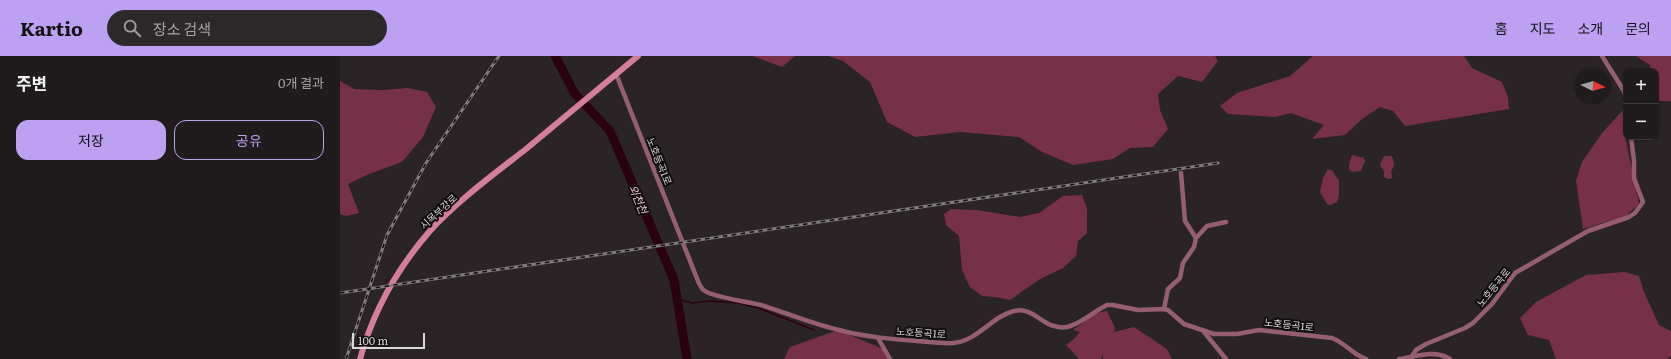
<!DOCTYPE html>
<html lang="ko">
<meta charset="utf-8">
<style>
:root{--surface:#201b1c;--page:#2d2829;--text:#f1f3f6;--muted:#a2a1a3;--line:#3d393b;--accent:#bca0f2}
body{margin:0;font-family:Literata,"Noto Sans KR",serif;background:var(--page);color:var(--text)}
.controls{position:absolute;right:12px;top:12px;display:grid;overflow:hidden;border-radius:8px;box-shadow:0 1px 3px #0004}
.controls button{width:36px;height:36px;display:grid;place-items:center;padding:0;border:0;border-bottom:1px solid var(--line);background:var(--surface);color:var(--text);font:20px sans-serif}
.compass{position:absolute;left:1235px;top:12px;width:36px;height:36px;border-radius:50%;background:var(--surface);box-shadow:0 1px 3px #0004;rotate:95deg}
.scale{position:absolute;left:12px;bottom:10px;width:73px;box-sizing:border-box;padding-left:4px;border:2px solid #dcd7d8;border-top:0;font-size:11px;line-height:14px;white-space:nowrap;color:#dcd7d8;-webkit-text-stroke:3px #110e0f;paint-order:stroke}
.list{margin:0;padding:0;list-style:none}
h2{display:flex;justify-content:space-between;align-items:center;height:52px;margin:0;padding:0 16px;font-size:17px}
h2 small{font-size:13px;font-weight:400;color:var(--muted)}
.actions{display:flex;gap:8px;padding:12px 16px}
.actions a{flex:1;padding:9px 0;border:1px solid var(--accent);border-radius:12px;text-align:center;font-size:14px;color:var(--accent)}
.actions .main{background:var(--accent);color:#111}
.icon{flex:none;width:22px;height:22px;fill:none;stroke:currentColor;stroke-width:2;stroke-linecap:round;stroke-linejoin:round}
.map{position:relative;flex:none;width:1331px;height:303px;overflow:hidden}
header{display:flex;align-items:center;gap:24px;box-sizing:border-box;height:56px;padding:0 20px;background:var(--accent);color:#111}
header strong{font-size:19px}
nav{display:flex;gap:22px;margin-inline-start:auto;font-size:14px}
.search{width:280px;height:36px;background:var(--page);display:flex;align-items:center;gap:10px;box-sizing:border-box;padding:0 14px;border-radius:22px;color:var(--muted);font-size:15px}
main{display:flex}
aside{flex:1;background:var(--surface)}
.map>svg:first-child{display:block}
.green{fill:#763149}
.lines{fill:none;stroke-linecap:round;stroke-linejoin:round}
.stream{stroke:#2b0011;stroke-width:1.5}
.river{stroke:#2b0011;stroke-width:9}
.street{stroke:#955f6f;stroke-width:4.5}
.secondary{stroke:#d47f99;stroke-width:6}
.rail-casing{stroke:#817b7d;stroke-width:3}
.rail{stroke:#110e0f;stroke-width:1.5;stroke-dasharray:4.5;stroke-linecap:butt}
.labels{text-anchor:middle;dominant-baseline:central;stroke-width:4;stroke-linejoin:round;paint-order:stroke}
.street-label{font-size:10px;fill:#dcd7d8;stroke:#110e0f}
.water-label{font-size:11px;font-style:italic;fill:#f3c6d2;stroke:#110e0f}
</style>
<header>
<strong>Kartio</strong>
<div class="search"><svg class="icon" aria-label="search" viewBox="0 0 24 24"><circle cx="10" cy="10" r="6"/><path d="M15 15l6 6"/></svg>장소 검색</div>
<nav><a>홈</a><a>지도</a><a>소개</a><a>문의</a></nav>
</header>
<main>
<aside>
<h2>주변<small>0개 결과</small></h2>
<ul class="list">
</ul>
<div class="actions"><a class="main">저장</a><a>공유</a></div>
</aside>
<div class="map">
<svg width="1331" height="303" viewBox="0 0 1331 303">
<rect width="100%" height="100%" fill="#2b2426"/>
<g class="green">
<polygon points="413,0 455,0 442,11"/>
<polygon points="488,0 875,0 878,5 862,26 838,20 818,38 820,54 828,73 813,91 790,92 773,103 733,109 702,96 679,81 620,76 575,81 547,66 530,26 503,5"/>
<polygon points="973,0 1124,0 1132,12 1162,26 1168,41 1169,53 1065,70 1053,55 1040,51 1022,63 1005,79 972,83 984,69 951,57 935,61 888,58 880,50 897,37 950,20"/>
<polygon points="1296,0 1331,0 1331,45 1316,45 1316,15 1310,15 1310,9"/>
<polygon points="0,25 14,33 43,34 68,32 87,36 96,51 83,81 62,106 29,118 8,128 19,157 6,160 0,158"/>
<polygon points="1286,51 1286,72 1284,75 1299,148 1286,160 1243,173 1236,125 1242,106 1262,77"/>
<polygon points="1012,99 1024,102 1025,105 1021,115 1012,116 1009,114 1009,108"/>
<path d="M1044,100h7c4,5 4,10 0,15l1,7 -4,1 -4,-2v-6l-4,-6z"/>
<polygon points="988,113 993,115 995,120 999,124 999,140 997,146 990,149 987,148 980,136 983,122"/>
<polygon points="742,139 747,153 747,177 738,185 736,200 723,212 700,223 670,244 655,241 642,240 630,231 622,214 619,180 606,169 604,158 611,153 637,154 680,161 699,157 723,140"/>
<polygon points="1285,216 1299,220 1304,236 1319,269 1331,275 1331,299 1328,303 1216,303 1209,284 1188,279 1180,262 1196,246 1246,219"/>
<polygon points="767,255 775,272 774,276 794,271 827,293 832,303 763,303 763,298 761,303 739,303 726,289 735,282 740,276 733,274 756,257"/>
<polygon points="498,274 543,293 547,303 444,303 450,291"/>
</g>
<g class="lines">
<polyline class="stream" points="337,243 352,247 369,245 399,247 421,253 474,274"/>
<polyline class="river" points="215,0 235,38 270,75 334,224 347,303"/>
<g class="street">
<polyline points="1262,0 1284,35 1286,43"/>
<path d="M276,18l82,207c2,4 3,8 7,10 8,6 44,11 56,14 26,8 51,19 78,25 26,7 52,9 78,11 12,1 25,3 36,2 25,-2 39,-27 61,-32 21,-5 30,20 53,16 14,-3 27,-16 40,-22h6l25,5 26,-1 4,1 16,14 30,10h23l22,-4 73,8c15,6 21,17 34,21"/>
<polyline points="841,117 845,165 856,182"/>
<polyline points="824,253 828,233 840,222 843,207 854,191 856,182 867,170 886,166"/>
<polyline points="864,276 886,303"/>
<polyline points="538,282 550,303"/>
<polyline points="1072,300 1076,294 1086,288 1125,272 1133,267 1152,248 1175,217 1248,175 1289,161 1295,157 1303,146 1294,122 1294,105 1291,81"/>
<path d="M1059,303c17,-2 35,-10 51,0"/>
</g>
<path class="secondary" d="M20,303c13,-47 37,-90 69,-127 27,-30 65,-58 97,-83 37,-31 75,-62 112,-93"/>
<defs>
<g id="rail">
<polyline points="0,237 878,107"/>
<polyline points="6,303 47,179 86,107 159,0"/>
</g>
</defs>
<use href="#rail" class="rail-casing"/>
<use href="#rail" class="rail"/>
</g>
<g class="labels">
<g class="street-label">
<text transform="translate(320 105) rotate(68)">노호등곡1로</text>
<text transform="translate(98 155) rotate(-43)">시목부강로</text>
<text transform="translate(1153 231) rotate(-51)">노호등곡로</text>
<text transform="translate(949 268) rotate(6)">노호등곡1로</text>
<text transform="translate(581 276) rotate(4)">노호등곡1로</text>
</g>
<g class="water-label">
<text transform="translate(299 143) rotate(67)">외천천</text>
</g>
</g>
</svg>
<div class="controls">
<button>+</button>
<button>−</button>
</div>
<svg class="compass" viewBox="-18 -18 36 36"><path d="M0-13l5 13h-10z" fill="#e53935"/><path d="M0 13l5-13h-10z" fill="#a2a1a3"/></svg>
<div class="scale">100 m</div>
</div>
</main>
